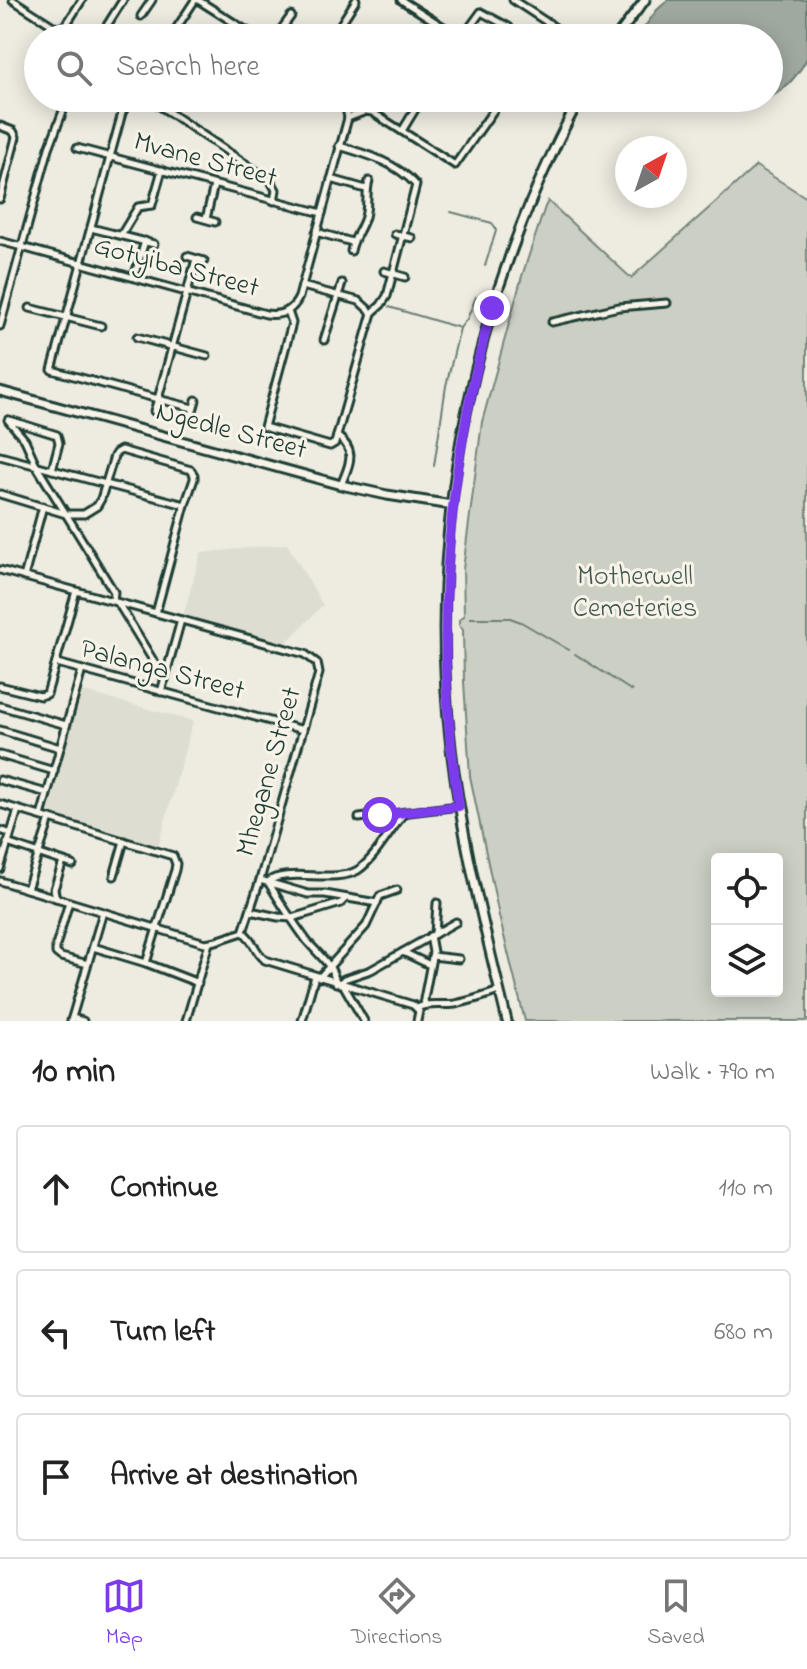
<!DOCTYPE html>
<meta charset="utf-8">
<style>
:root{--surface:#fff;--page:#f6f6f6;--text:#222;--muted:#767676;--line:#e0e0e0;--accent:#7c3aed}
body{margin:0;font-family:"Indie Flower",sans-serif;background:var(--page);color:var(--text)}
.controls{position:absolute;right:24px;bottom:24px;display:grid;overflow:hidden;border-radius:8px;box-shadow:0 4px 20px #0003}
.controls button{width:72px;height:72px;display:grid;place-items:center;padding:0;border:0;border-bottom:2px solid var(--line);background:var(--surface);color:var(--text);font:40px sans-serif}
.compass{position:absolute;left:615px;top:136px;width:72px;height:72px;border-radius:50%;background:var(--surface);box-shadow:0 4px 20px #0003;rotate:40deg}
.stop{position:absolute;width:24px;height:24px;margin:-18px;border:6px solid #7c3aed;border-radius:50%;background:#fff}
.stop.end{background:#7c3aed;border-color:#fff;box-shadow:0 2px 8px #0008}
.list{margin:0;padding:0;list-style:none}
h2{display:flex;justify-content:space-between;align-items:center;height:104px;margin:0;padding:0 32px;font-size:34px}
h2 small{font-size:26px;font-weight:400;color:var(--muted)}
.list li{display:grid;grid-template-columns:52px 1fr auto;gap:24px;align-items:center;box-sizing:border-box;height:128px;margin:0 16px 16px;padding:0 16px;border:2px solid var(--line);border-radius:8px}
.list b{display:block;font-size:30px;white-space:nowrap}
.list em{font-size:26px;font-style:normal;color:var(--muted)}
.icon{flex:none;width:44px;height:44px;fill:none;stroke:currentColor;stroke-width:2;stroke-linecap:round;stroke-linejoin:round}
.map{position:relative;flex:none;width:807px;height:1021px;overflow:hidden}
.search{position:absolute;background:var(--surface);box-shadow:0 4px 20px #0003;left:24px;right:24px;top:24px;height:88px;display:flex;align-items:center;gap:20px;box-sizing:border-box;padding:0 28px;border-radius:44px;color:var(--muted);font-size:30px}
.sheet{height:536px;background:var(--surface)}
nav{display:flex;justify-content:space-around;align-items:center;box-sizing:border-box;height:112px;border-top:2px solid var(--line);background:var(--surface);font-size:22px;color:var(--muted)}
nav a{display:grid;justify-items:center;gap:4px}
nav .on{color:var(--accent)}
.map>svg:first-child{display:block}
.built{fill:#ddddd2}
.green{fill:#cccfc4;stroke:#76867c;stroke-width:2;fill-rule:evenodd}
.water{fill:#9fa99f;stroke:#6c7e74;stroke-width:2}
.lines{fill:none;stroke-linecap:round;stroke-linejoin:round}
.stream{stroke:#6c7e74;stroke-width:2}
.street-casing{stroke:#1f3d34;stroke-width:11}
.secondary-casing{stroke:#1f3d34;stroke-width:13}
.street{stroke:#f7f3e8;stroke-width:5}
.secondary{stroke:#f7f3e8;stroke-width:7}
.route{stroke:#7c3aed;stroke-width:10}
.labels{text-anchor:middle;dominant-baseline:central;stroke-width:6;stroke-linejoin:round;paint-order:stroke}
.street-label{font-size:28px;fill:#1f3d34;stroke:#f7f3e8}
.park-label{font-size:28px;fill:#425a51;stroke:#f7f3e8}
</style>
<div class="map">
<svg width="807" height="1021" viewBox="0 0 807 1021">
<rect width="100%" height="100%" fill="#eeece1"/>
<filter id="ink" filterUnits="userSpaceOnUse"><feTurbulence type="fractalNoise" baseFrequency=".0125" numOctaves="2"/><feDisplacementMap in="SourceGraphic" scale="16" xChannelSelector="R" yChannelSelector="G"/><feConvolveMatrix kernelMatrix="1 2 1 2 8 2 1 2 1" color-interpolation-filters="sRGB"/></filter>
<g filter="url(#ink)">
<g class="built">
<polygon points="287,544 323,605 285,644 183,616 201,553"/>
<polygon points="81,691 193,721 158,847 46,814"/>
</g>
<path class="green" d="M756,166l51,32v823h-282l-26,-105 -29,-140 -6,-94 -1,-52 -4,-5v-5l5,-4 -1,-47 19,-147 40,-146 23,-69 3,-6 83,77zM717,859h60v132h-60z"/>
<path class="water" d="M668,0h139v58c-4,9 -9,15 -15,22 -23,26 -48,25 -79,18h56v-60h-123l-5,-6 16,-22z"/>
<g class="lines">
<g class="stream">
<polyline points="451,212 492,223 495,227 496,231 485,266"/>
<polyline points="389,307 460,328 446,386 434,466"/>
<polyline points="460,328 467,319 476,297"/>
<polyline points="470,618 510,618 521,622 569,650"/>
<polyline points="575,654 632,691"/>
</g>
<defs>
<g id="street">
<polyline points="13,0 58,29 66,25 82,0"/>
<polyline points="198,0 258,38"/>
<polyline points="401,0 461,38"/>
<polyline points="513,0 571,38"/>
<polyline points="141,16 152,0"/>
<polyline points="99,38 123,0"/>
<polyline points="170,38 195,0"/>
<polyline points="275,38 291,16"/>
<polyline points="332,38 356,0"/>
<polyline points="462,38 481,12 509,27 510,34 507,38"/>
<polyline points="540,38 549,23"/>
<polyline points="131,98 122,113 52,370 158,399 196,259"/>
<polyline points="148,98 271,181 276,190 274,201"/>
<polyline points="348,118 366,111 372,112 455,165 502,98"/>
<polyline points="0,126 13,131 16,137 0,199"/>
<polyline points="402,131 422,98"/>
<path d="M339,146c28,8 58,17 77,39l-29,111 -6,9 -9,8"/>
<polyline points="77,148 322,213"/>
<polyline points="331,179 366,189"/>
<polyline points="197,217 215,222"/>
<polyline points="206,219 214,185"/>
<polyline points="91,228 154,244"/>
<polyline points="316,232 352,242"/>
<polyline points="395,234 412,238"/>
<polyline points="121,235 138,207 152,205 162,170"/>
<path d="M0,241l266,73c15,2 27,-3 33,-17l49,-179 -4,-20"/>
<path d="M351,251c2,-12 9,-20 13,-31 5,-12 1,-26 5,-39"/>
<polyline points="187,256 204,261"/>
<polyline points="384,271 405,277"/>
<polyline points="134,277 145,241"/>
<polyline points="302,286 359,301 372,313"/>
<polyline points="30,308 101,326"/>
<polyline points="288,311 292,323 264,427 330,446 335,443 337,436 372,313"/>
<polyline points="552,322 619,307 667,303"/>
<polyline points="0,326 49,148 68,98"/>
<polyline points="137,337 207,356"/>
<polyline points="324,340 342,283"/>
<polyline points="154,411 158,399 193,408"/>
<polyline points="191,418 196,400"/>
<polyline points="8,420 25,440 37,467 114,592 113,601"/>
<polyline points="9,420 57,435 59,443 52,470"/>
<path d="M337,436c21,15 12,29 4,49"/>
<polyline points="0,456 185,505"/>
<polyline points="0,494 66,514 84,514 97,506 101,499 114,456 116,453 121,450 191,470 194,475 194,479 185,505 156,613"/>
<polyline points="0,570 305,654 317,663 319,673 260,880 243,932 216,941 205,943 0,881"/>
<polyline points="24,577 43,506"/>
<polyline points="118,603 165,680"/>
<polyline points="57,663 303,730"/>
<polyline points="0,686 40,696 47,694 76,591"/>
<polyline points="161,692 181,620"/>
<polyline points="0,706 66,725"/>
<polyline points="0,730 60,748"/>
<polyline points="0,755 54,771"/>
<polyline points="0,780 47,793"/>
<polyline points="0,804 173,856 176,864 175,870 146,963"/>
<polyline points="41,816 82,670"/>
<polyline points="359,818 459,806"/>
<polyline points="0,830 9,833"/>
<polyline points="7,843 73,865"/>
<polyline points="0,869 18,810"/>
<polyline points="114,876 124,841"/>
<polyline points="260,880 308,894 325,894 377,903"/>
<polyline points="27,889 50,819"/>
<polyline points="56,898 54,889 63,862"/>
<polyline points="69,902 56,946 56,953 61,957 88,964"/>
<polyline points="250,911 278,917 292,918 341,903 346,898"/>
<path d="M243,932c10,7 12,20 22,28l148,45 6,6 -2,10"/>
<polyline points="435,934 437,903"/>
<polyline points="93,947 146,963 198,983"/>
<polyline points="403,952 430,965"/>
<polyline points="432,956 459,959"/>
<polyline points="319,978 366,926 380,896 397,890"/>
<path d="M336,983c-3,-18 -18,-29 -29,-42 -14,-19 -27,-39 -39,-59 17,-15 67,2 90,-12 16,-10 34,-42 47,-58"/>
<polyline points="340,984 344,979 371,970 456,922"/>
<polyline points="344,986 364,1021"/>
<polyline points="425,1005 424,999 433,952 430,936"/>
<path d="M417,1008c12,-6 25,-2 38,-4 15,-3 30,-8 44,-13"/>
<polyline points="72,1018 83,1021"/>
<polyline points="71,1021 103,912"/>
<polyline points="186,1021 209,943"/>
<polyline points="302,1021 315,976"/>
</g>
<g id="secondary">
<polyline points="616,38 645,0"/>
<polyline points="0,391 341,485 387,495 452,505"/>
<path d="M507,1021c-22,-90 -45,-181 -56,-273 -26,-223 23,-453 129,-650"/>
</g>
</defs>
<use href="#street" class="street-casing"/>
<use href="#secondary" class="secondary-casing"/>
<use href="#street" class="street"/>
<use href="#secondary" class="secondary"/>
</g>
</g>
<g class="lines" filter="url(#ink)">
<path class="route" d="M380,815l79,-9c-27,-168 -12,-335 33,-498"/>
</g>
<g class="labels">
<g class="street-label">
<text transform="translate(205 161) rotate(15)">Mvane Street</text>
<text transform="translate(176 268) rotate(15)">Gotyiba Street</text>
<text transform="translate(231 432) rotate(15)">Ngedle Street</text>
<text transform="translate(162 671) rotate(15)">Palanga Street</text>
<text transform="translate(270 772) rotate(-74)">Mhegane Street</text>
</g>
<g class="park-label">
<text x="635" y="577">Motherwell<tspan x="635" dy="32">Cemeteries</tspan></text>
</g>
</g>
</svg>
<div class="controls">
<button><svg class="icon" aria-label="locate" viewBox="0 0 24 24"><circle cx="12" cy="12" r="6"/><path d="M12 2v4M12 18v4M2 12h4M18 12h4"/></svg></button>
<button><svg class="icon" aria-label="layers" viewBox="0 0 24 24"><path d="M12 4l9 5-9 5-9-5zM3 14l9 5 9-5"/></svg></button>
</div>
<svg class="compass" viewBox="-18 -18 36 36"><path d="M0-13l5 13h-10z" fill="#e53935"/><path d="M0 13l5-13h-10z" fill="#767676"/></svg>
<div class="stop" style="left:380px;top:815px"></div>
<div class="stop end" style="left:492px;top:308px"></div>
<div class="search"><svg class="icon" aria-label="search" viewBox="0 0 24 24"><circle cx="10" cy="10" r="6"/><path d="M15 15l6 6"/></svg>Search here</div>
</div>
<section class="sheet">
<h2>10 min<small>Walk · 790 m</small></h2>
<ul class="list">
<li><svg class="icon" aria-label="ahead" viewBox="0 0 24 24"><path d="M12 20V5M6 11l6-6 6 6"/></svg><div><b>Continue</b></div><em>110 m</em></li>
<li><svg class="icon" aria-label="left" viewBox="0 0 24 24"><path d="M17 20v-9H6M10 6l-5 5 5 5"/></svg><div><b>Turn left</b></div><em>680 m</em></li>
<li><svg class="icon" aria-label="arrive" viewBox="0 0 24 24"><path d="M6 21V4h12l-3 4 3 4H6"/></svg><div><b>Arrive at destination</b></div></li>
</ul>
</section>
<nav>
<a class="on"><svg class="icon" aria-label="map" viewBox="0 0 24 24"><path d="M3 6l6-2 6 2 6-2v14l-6 2-6-2-6 2zM9 4v14M15 6v14"/></svg>Map</a>
<a><svg class="icon" aria-label="directions" viewBox="0 0 24 24"><path d="M12 3l9 9-9 9-9-9zM9 14v-3h6M13 9l2 2-2 2"/></svg>Directions</a>
<a><svg class="icon" aria-label="saved" viewBox="0 0 24 24"><path d="M7 4h10v16l-5-4-5 4z"/></svg>Saved</a>
</nav>
